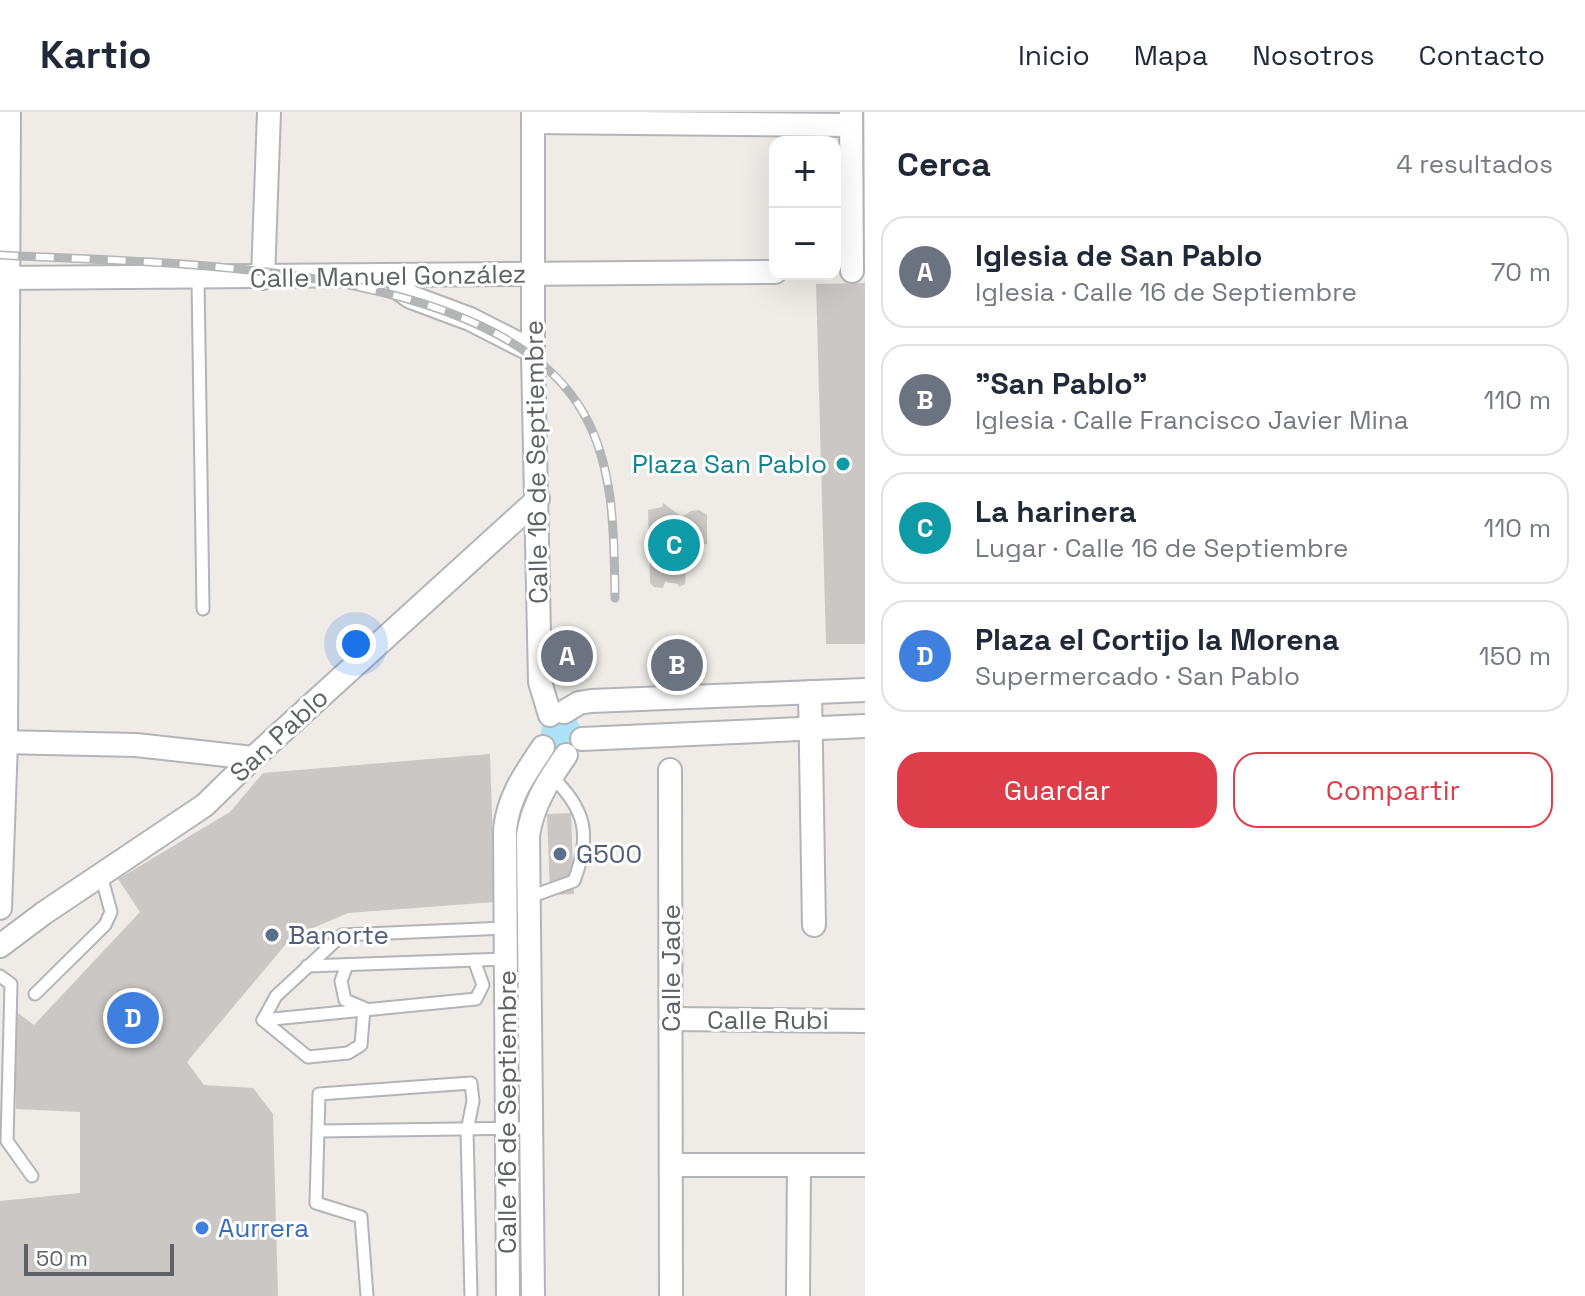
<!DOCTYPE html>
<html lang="es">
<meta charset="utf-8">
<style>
:root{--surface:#fff;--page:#f6f6f7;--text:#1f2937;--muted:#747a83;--line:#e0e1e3;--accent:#dd3e4a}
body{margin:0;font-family:"Space Grotesk",sans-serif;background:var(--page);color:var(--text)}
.controls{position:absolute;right:24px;top:24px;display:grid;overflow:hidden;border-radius:16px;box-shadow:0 8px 32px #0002}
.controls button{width:72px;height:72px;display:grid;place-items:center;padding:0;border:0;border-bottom:2px solid var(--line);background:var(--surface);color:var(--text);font:40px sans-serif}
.scale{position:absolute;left:24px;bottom:20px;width:150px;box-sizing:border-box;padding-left:8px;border:4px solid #5e6266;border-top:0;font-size:22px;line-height:28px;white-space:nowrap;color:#5e6266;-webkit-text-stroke:6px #fff;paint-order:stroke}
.you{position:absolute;left:356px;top:532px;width:28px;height:28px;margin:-20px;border:6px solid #fff;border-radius:50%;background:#1a73e8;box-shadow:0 0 0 12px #1a73e833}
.badge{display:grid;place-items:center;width:52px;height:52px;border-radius:50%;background:var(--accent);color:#fff;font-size:26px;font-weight:700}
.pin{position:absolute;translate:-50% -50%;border:4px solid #fff;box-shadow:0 2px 8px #0006}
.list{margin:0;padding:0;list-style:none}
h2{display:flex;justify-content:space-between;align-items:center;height:104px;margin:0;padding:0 32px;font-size:34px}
h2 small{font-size:26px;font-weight:400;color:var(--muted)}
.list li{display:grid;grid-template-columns:52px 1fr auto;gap:24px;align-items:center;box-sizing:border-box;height:112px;margin:0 16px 16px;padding:0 16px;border:2px solid var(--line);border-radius:24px}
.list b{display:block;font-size:30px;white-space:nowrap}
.list p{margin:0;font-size:26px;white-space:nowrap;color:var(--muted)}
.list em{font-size:26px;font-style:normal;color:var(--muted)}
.actions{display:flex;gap:16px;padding:24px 32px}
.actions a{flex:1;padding:18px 0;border:2px solid var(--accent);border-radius:24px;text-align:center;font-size:28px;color:var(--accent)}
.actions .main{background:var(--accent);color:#fff}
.map{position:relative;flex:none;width:865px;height:1184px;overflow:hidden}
header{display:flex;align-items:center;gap:48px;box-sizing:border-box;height:112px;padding:0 40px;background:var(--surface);border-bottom:2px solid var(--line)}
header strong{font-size:38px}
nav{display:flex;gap:44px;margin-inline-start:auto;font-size:28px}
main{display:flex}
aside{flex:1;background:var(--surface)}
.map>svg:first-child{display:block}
.water{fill:#ace3f9}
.building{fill:#cbc7c4}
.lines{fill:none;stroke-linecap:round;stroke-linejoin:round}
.service-casing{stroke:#b2b4b8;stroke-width:15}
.minor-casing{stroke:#b2b4b8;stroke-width:26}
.service{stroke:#fff;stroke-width:11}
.minor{stroke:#fff;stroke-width:22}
.rail-casing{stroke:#b4b5b6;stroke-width:9}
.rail{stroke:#fff;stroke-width:6;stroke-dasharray:18;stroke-linecap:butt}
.culture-dot{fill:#0f9aa8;stroke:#fff;stroke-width:3}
.service-dot{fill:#5c6f8a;stroke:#fff;stroke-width:3}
.shop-dot{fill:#3f7fe0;stroke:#fff;stroke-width:3}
.labels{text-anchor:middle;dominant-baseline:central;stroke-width:6;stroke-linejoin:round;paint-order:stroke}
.street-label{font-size:26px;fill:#5e6266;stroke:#fff}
.culture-label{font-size:26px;fill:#0d838f;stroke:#fff;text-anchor:end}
.service-label{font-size:26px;fill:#4e5e75;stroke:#fff;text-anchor:start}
.shop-label{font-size:26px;fill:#366cbe;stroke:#fff;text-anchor:start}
</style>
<header>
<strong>Kartio</strong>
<nav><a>Inicio</a><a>Mapa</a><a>Nosotros</a><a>Contacto</a></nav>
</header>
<main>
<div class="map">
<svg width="865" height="1184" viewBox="0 0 865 1184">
<rect width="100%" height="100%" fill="#efece7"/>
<path class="water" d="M571,603c23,17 4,50 -19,38 -5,-2 -9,-10 -12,-15l3,-17z"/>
<g class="building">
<polygon points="865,171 865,532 826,532 816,172"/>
<polygon points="663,391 682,405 691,399 699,398 707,403 707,432 692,433 691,441 687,439 685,472 679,475 678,472 665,470 663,476 654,475 650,471 648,398 662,395"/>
<polygon points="549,519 566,519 566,534 585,533 586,555 549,556"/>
<polygon points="490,642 495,790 348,801 292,825 187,950 204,973 253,976 273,1002 278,1184 0,1184 0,1089 80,1081 80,1000 16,997 14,898 34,913 140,800 118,767 230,700 263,661"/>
<polygon points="571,701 574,782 550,783 547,702"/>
</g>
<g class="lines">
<defs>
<g id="service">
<polyline points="198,166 203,497"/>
<path d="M527,786l47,-17c17,-45 13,-71 -23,-105"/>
<polyline points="307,854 506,847"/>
<polyline points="0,864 11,872 7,1029 32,1064"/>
<polyline points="35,882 105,813 111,800 101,763"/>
<polyline points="263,908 276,884 342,823 506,816"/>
<polyline points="263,908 476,887 483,873 474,848"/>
<polyline points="263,908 308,945 348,941 361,933 364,896 345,888 341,869 347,853"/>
<polyline points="319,1019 532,1016"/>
<polyline points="367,1184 361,1105 316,1091 319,982 471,971 473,989 467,1019 471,1184"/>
</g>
<g id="minor">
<polyline points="533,0 533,244 540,570 550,603"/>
<polyline points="851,0 852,159"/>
<polyline points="533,10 851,13"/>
<polyline points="398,164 401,178 411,185 470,207 533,239"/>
<polyline points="0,166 775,160"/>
<polyline points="263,166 269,0"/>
<polyline points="810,580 814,813"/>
<polyline points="564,600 579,591 591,589 865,578"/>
<polyline points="582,627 865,614"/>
<polyline points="0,630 136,633 253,646"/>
<polyline points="670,658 671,1184"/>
<polyline points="0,796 6,630 9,0"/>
<polyline points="0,834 44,801 205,693 253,646 538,387"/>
<polyline points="671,907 865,909"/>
<polyline points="671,1053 865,1053"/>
<path d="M508,1184l-3,-466c3,-33 20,-56 38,-83"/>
<path d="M533,1184l-5,-461c5,-31 20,-54 38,-80"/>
<polyline points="798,1184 799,1053"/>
</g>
</defs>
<use href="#service" class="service-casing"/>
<use href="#minor" class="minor-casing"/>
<use href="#service" class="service"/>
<use href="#minor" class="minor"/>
<defs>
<path id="rail" d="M0,143c157,9 497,3 584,159 31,55 30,123 31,184"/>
</defs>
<use href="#rail" class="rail-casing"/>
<use href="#rail" class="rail"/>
</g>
<circle class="culture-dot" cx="843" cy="352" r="8"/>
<g class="service-dot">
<circle cx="560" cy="742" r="8"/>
<circle cx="272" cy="823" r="8"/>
</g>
<circle class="shop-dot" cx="202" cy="1116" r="8"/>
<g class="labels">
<g class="street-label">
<text transform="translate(388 164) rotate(-1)">Calle Manuel González</text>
<text transform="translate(536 350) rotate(-91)">Calle 16 de Septiembre</text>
<text transform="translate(279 623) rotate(-43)">San Pablo</text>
<text transform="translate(671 856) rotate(-90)">Calle Jade</text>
<text x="768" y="908">Calle Rubi</text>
<text transform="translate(507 1000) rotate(-90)">Calle 16 de Septiembre</text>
</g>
<g class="culture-label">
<text x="827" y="352">Plaza San Pablo</text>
</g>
<g class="service-label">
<text x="576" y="742">G500</text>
<text x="288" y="823">Banorte</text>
</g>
<g class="shop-label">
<text x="218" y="1116">Aurrera</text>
</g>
</g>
</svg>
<div class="controls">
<button>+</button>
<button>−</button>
</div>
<div class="scale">50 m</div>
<div class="you"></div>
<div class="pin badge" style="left:567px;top:544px;background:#6b7280">A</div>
<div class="pin badge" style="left:677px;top:553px;background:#6b7280">B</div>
<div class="pin badge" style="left:674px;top:433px;background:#0f9aa8">C</div>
<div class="pin badge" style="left:133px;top:906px;background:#3f7fe0">D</div>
</div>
<aside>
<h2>Cerca<small>4 resultados</small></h2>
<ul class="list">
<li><span class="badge" style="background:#6b7280">A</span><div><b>Iglesia de San Pablo</b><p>Iglesia · Calle 16 de Septiembre</p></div><em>70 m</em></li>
<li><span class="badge" style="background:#6b7280">B</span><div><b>&quot;San Pablo&quot;</b><p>Iglesia · Calle Francisco Javier Mina</p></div><em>110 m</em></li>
<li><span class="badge" style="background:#0f9aa8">C</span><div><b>La harinera</b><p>Lugar · Calle 16 de Septiembre</p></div><em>110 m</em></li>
<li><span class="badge" style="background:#3f7fe0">D</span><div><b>Plaza el Cortijo la Morena</b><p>Supermercado · San Pablo</p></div><em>150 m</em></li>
</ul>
<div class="actions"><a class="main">Guardar</a><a>Compartir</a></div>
</aside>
</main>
